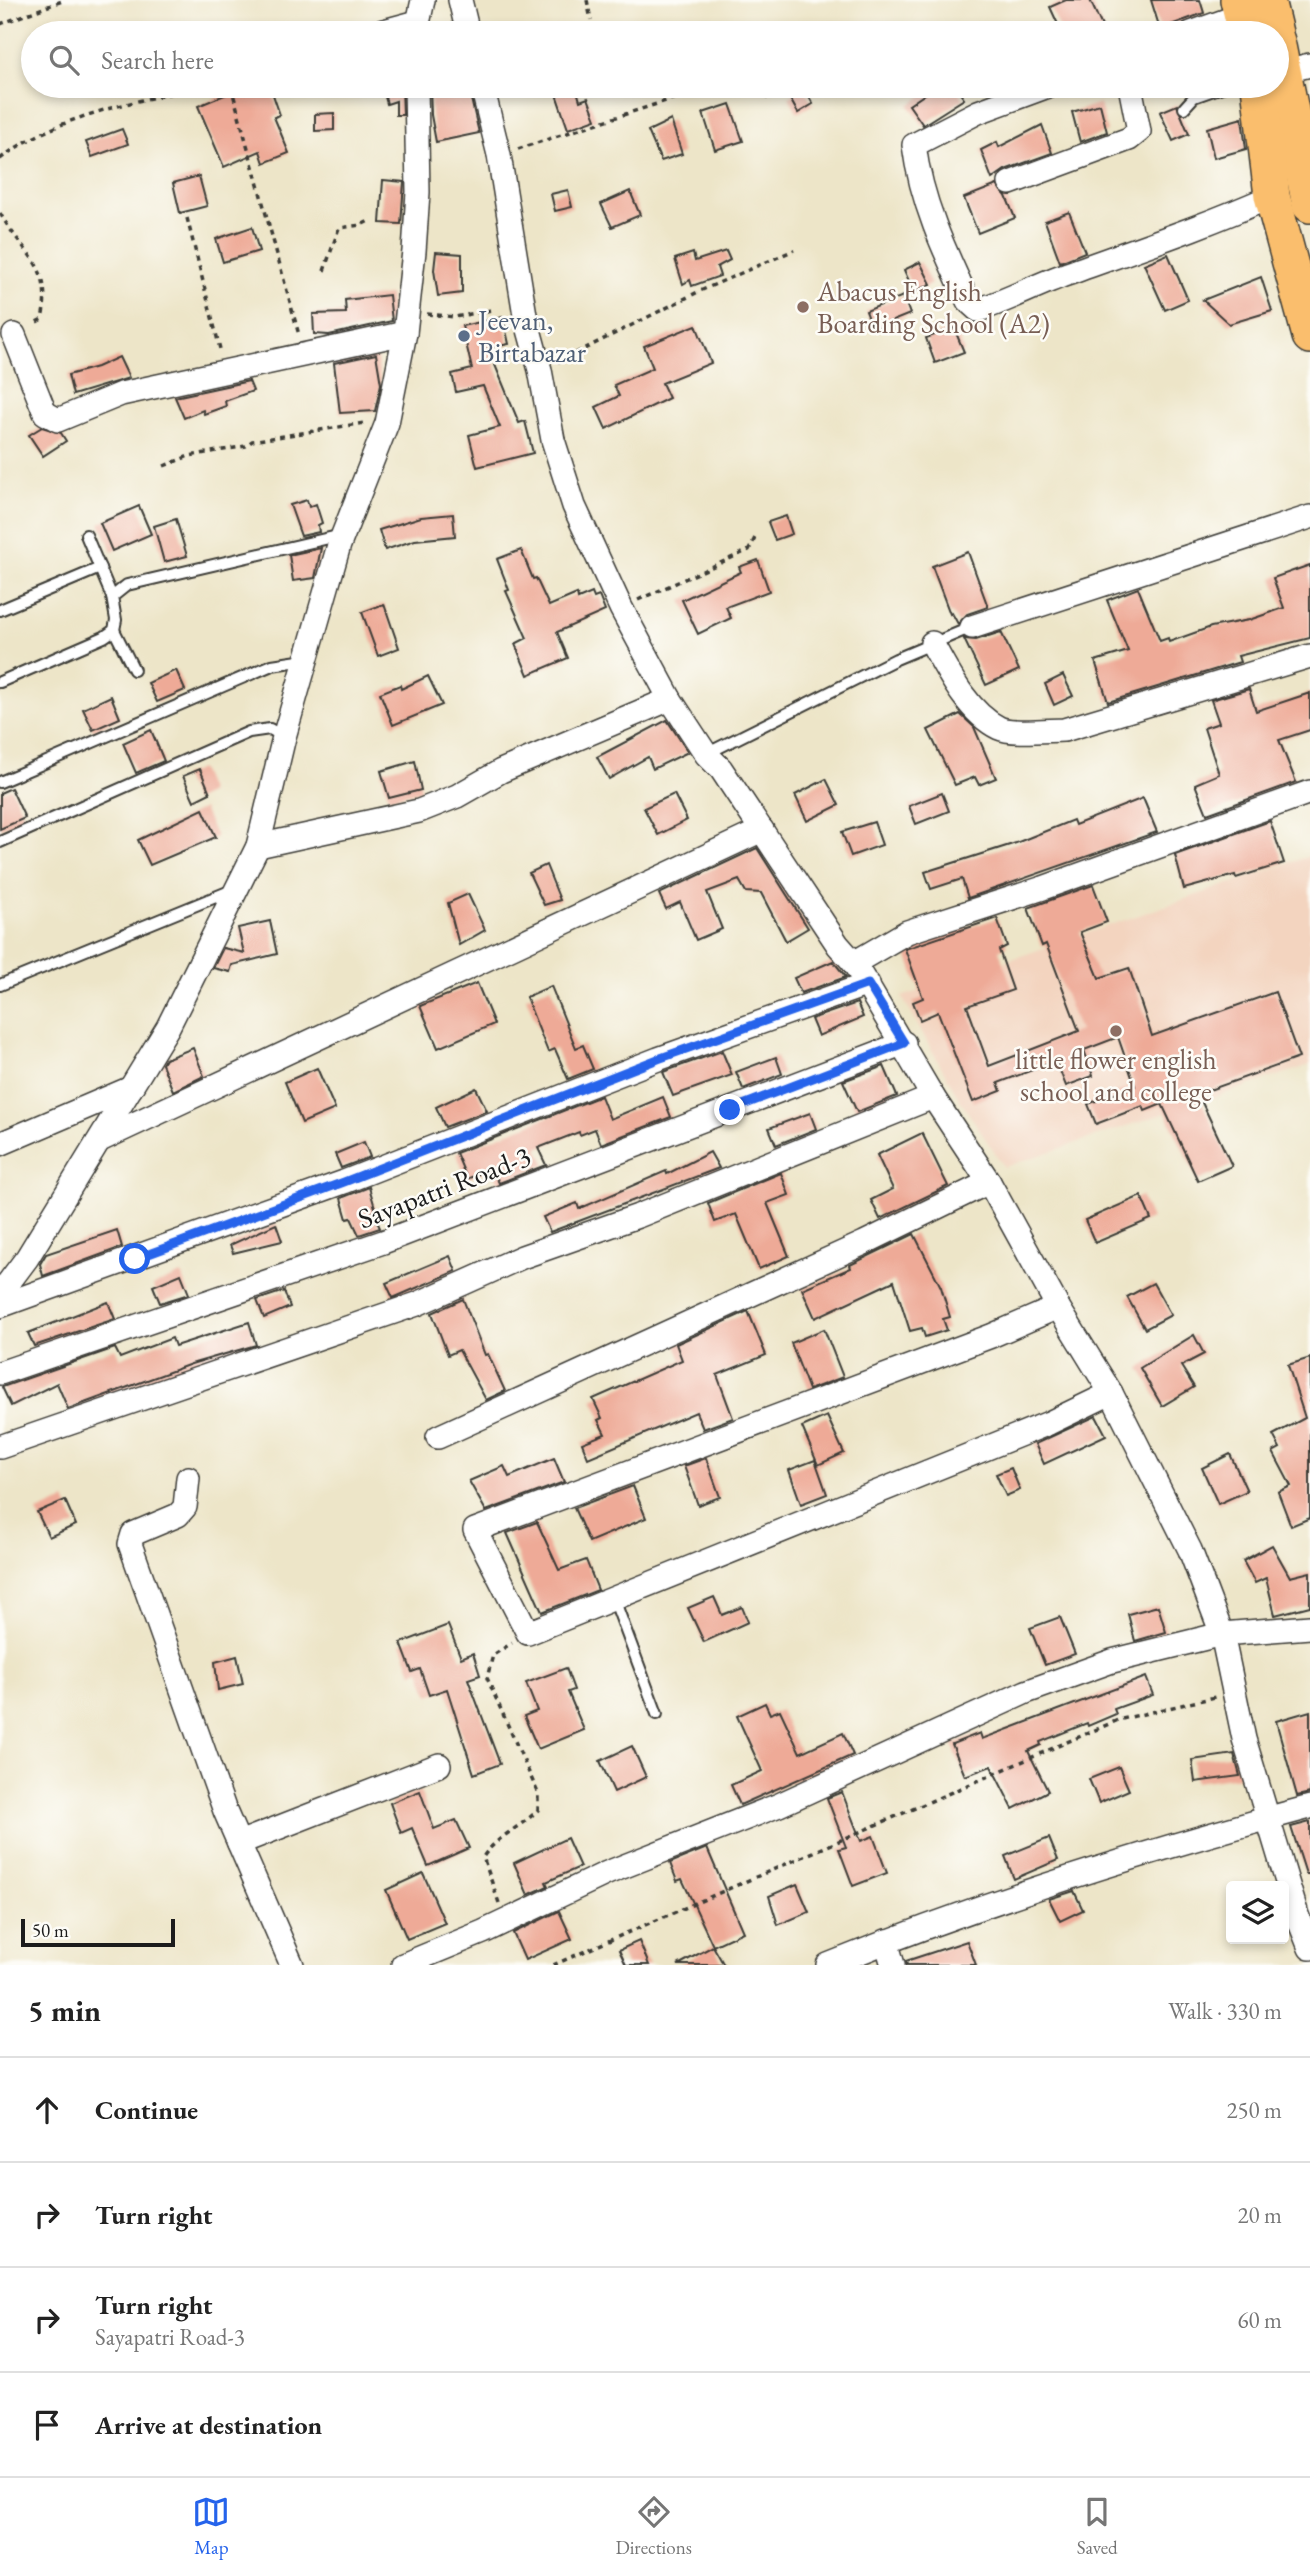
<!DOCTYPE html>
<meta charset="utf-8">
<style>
:root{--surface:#fff;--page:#f2f2f2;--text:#222;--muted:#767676;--line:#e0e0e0;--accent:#2563eb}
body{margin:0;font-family:"EB Garamond",serif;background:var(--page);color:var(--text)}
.controls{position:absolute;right:21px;bottom:21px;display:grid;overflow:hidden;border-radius:7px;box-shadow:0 4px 10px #0003}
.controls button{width:63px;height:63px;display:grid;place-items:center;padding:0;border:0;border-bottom:2px solid var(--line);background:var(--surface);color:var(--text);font:35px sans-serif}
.scale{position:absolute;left:21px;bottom:18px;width:154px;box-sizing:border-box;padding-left:7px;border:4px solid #1c1c1c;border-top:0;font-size:19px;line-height:24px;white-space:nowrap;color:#1c1c1c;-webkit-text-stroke:5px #fdfcf7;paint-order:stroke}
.stop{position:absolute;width:21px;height:21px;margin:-16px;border:5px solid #2563eb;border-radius:50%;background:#fff}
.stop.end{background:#2563eb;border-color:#fff;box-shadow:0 2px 7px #0008}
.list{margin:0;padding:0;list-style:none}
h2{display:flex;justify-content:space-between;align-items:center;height:91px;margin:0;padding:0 28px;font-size:30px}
h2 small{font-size:23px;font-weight:400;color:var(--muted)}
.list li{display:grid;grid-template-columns:46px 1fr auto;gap:21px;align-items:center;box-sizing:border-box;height:105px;padding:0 28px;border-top:2px solid var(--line)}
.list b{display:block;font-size:26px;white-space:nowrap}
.list p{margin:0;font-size:23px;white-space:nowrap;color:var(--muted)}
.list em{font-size:23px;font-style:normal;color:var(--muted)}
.icon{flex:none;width:38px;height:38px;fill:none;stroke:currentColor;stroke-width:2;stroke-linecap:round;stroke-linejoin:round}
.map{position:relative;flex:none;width:1310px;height:1965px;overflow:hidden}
.search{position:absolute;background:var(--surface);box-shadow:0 4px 10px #0003;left:21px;right:21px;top:21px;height:77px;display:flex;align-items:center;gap:18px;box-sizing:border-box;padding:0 24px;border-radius:38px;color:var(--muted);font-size:26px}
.sheet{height:511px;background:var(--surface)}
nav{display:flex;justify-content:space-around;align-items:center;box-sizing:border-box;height:98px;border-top:2px solid var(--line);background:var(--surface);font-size:19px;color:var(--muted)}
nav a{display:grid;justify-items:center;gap:4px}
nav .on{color:var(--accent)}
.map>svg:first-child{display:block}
.built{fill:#f3d4bf}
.building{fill:#eeaa97}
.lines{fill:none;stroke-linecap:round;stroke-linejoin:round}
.lane-casing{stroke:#3b3a36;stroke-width:14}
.street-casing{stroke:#3b3a36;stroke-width:26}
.primary-casing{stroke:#3b3a36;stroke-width:38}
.path{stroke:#3b3a36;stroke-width:3.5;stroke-dasharray:5 5;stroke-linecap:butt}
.lane{stroke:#fff;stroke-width:10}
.street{stroke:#fff;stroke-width:23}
.primary{stroke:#fabe6d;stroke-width:35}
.route{stroke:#2563eb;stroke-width:9}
.education-dot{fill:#8d6e63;stroke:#fdfcf7;stroke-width:2.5}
.service-dot{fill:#5c6f8a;stroke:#fdfcf7;stroke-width:2.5}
.labels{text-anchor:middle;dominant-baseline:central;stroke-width:5;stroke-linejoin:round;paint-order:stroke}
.education-label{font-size:28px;fill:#785e54;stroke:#fdfcf7;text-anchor:start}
.service-label{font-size:28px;fill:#4e5e75;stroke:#fdfcf7;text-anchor:start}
.street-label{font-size:28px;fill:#1c1c1c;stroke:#fdfcf7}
</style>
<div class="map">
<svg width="1310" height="1965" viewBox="0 0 1310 1965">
<rect width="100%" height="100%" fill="#fdfcf7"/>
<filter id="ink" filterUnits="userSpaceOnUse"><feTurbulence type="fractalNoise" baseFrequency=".0143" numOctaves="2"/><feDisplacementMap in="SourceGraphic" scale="14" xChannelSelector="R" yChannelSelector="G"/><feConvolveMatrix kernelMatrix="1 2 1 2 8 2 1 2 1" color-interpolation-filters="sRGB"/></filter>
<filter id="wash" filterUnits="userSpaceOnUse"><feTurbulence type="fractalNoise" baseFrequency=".00686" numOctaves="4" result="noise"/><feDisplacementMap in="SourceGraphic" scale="28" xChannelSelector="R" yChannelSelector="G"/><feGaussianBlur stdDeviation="1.57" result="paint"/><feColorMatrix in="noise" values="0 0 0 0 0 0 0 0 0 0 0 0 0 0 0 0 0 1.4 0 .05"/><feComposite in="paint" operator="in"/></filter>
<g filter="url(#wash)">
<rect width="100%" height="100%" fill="#ede5c8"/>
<polygon class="built" points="1310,856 1310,1065 1004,1167 960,1100 902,997"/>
<g id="blocks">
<g class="building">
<polygon points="1066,0 1090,0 1105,33 1062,33 1050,7"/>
<polygon points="1151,0 1200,0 1204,13 1160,29"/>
<polygon points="246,86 270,86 280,115 274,117 289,153 264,163 260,151 224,167 198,106"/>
<polygon points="382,86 402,86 403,115 396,115 396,101 387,104"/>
<polygon points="430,86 468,86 479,133 436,142 431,115"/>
<polygon points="937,86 955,86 964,99 923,125 909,105"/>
<polygon points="576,87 580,101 588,98 596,119 568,129 556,94"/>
<polygon points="804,88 813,104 798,113 789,97"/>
<polygon points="730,104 743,141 715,150 703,113"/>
<polygon points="1100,104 1107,132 1080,142 1072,112"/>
<polygon points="1177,105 1189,134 1173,141 1160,112"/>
<polygon points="334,113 334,130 315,131 315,114"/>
<polygon points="1242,118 1246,149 1214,158 1207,128"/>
<polygon points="671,120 682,154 661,161 648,131"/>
<polygon points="1042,125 1052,153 1005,170 992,179 981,150 997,142 999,147"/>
<polygon points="122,129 128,144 92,157 86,142"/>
<polygon points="199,176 207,206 180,213 173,183"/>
<polygon points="383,180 404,182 401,224 380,223"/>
<polygon points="997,185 1006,196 1015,218 978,233 964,198"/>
<polygon points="568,190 572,207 555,211 551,194"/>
<polygon points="630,191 640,215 612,227 601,204"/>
<polygon points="1069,212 1085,252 1060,262 1045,221"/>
<polygon points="252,227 259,251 223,262 216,239"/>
<polygon points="726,251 730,260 717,267 720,276 692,286 690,280 683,284 675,259 693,253 695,261"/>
<polygon points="436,252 462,254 462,293 438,296 434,270"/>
<polygon points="1168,254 1188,300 1165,310 1144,264"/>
<polygon points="920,262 931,284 914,292 904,270"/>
<polygon points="1261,277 1272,311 1229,324 1203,300"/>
<polygon points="389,295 392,321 329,335 314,334 313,314 346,313 345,300"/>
<polygon points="903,296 910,314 873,329 866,311"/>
<polygon points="503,317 509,344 488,348 519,423 525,421 533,453 477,467 469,435 500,427 483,386 456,392 452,374 472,369 462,326"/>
<polygon points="696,325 711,363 662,383 669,398 606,429 596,407 619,396 614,385 653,368 644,346"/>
<polygon points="954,328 964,352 935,363 926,338"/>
<polygon points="376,354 381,384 375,411 340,413 334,363"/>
<polygon points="119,357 129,378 73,395 68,375 97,367"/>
<polygon points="249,381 253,391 225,401 226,406 204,414 203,410 184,418 175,397"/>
<polygon points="42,427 61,433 66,441 43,456 29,435"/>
<polygon points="307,500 309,507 316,504 322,523 318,525 319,532 301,536 290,505"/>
<polygon points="139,506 151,534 112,551 100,523"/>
<polygon points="453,514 455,536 415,540 385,550 379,530 421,517"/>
<polygon points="786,516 792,534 775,540 768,522"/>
<polygon points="176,519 187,556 164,562 154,526"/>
<polygon points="321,548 315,578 293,581 289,555"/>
<polygon points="521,550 533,579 536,578 549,606 577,594 578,599 592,593 594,598 599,596 605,611 557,632 568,658 528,675 515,644 527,638 506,591 509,590 497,559"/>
<polygon points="968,552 988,607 967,614 958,624 952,613 950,614 932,566"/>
<polygon points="758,560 769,591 726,607 731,618 698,634 682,600 741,572 739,567"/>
<polygon points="1310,565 1310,638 1238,656 1240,662 1108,702 1095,661 1128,651 1107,600 1138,588 1160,641 1168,638 1169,642 1211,627 1249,620 1284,608 1273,578"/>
<polygon points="384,604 399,648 378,656 362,612"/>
<polygon points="1001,632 1019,670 986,685 964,639 976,640"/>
<polygon points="176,670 185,690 157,702 148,683"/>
<polygon points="1063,675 1073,696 1054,705 1045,684"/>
<polygon points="428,676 442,705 393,725 380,693 400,685 401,689"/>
<polygon points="1249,689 1256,711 1310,693 1310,730 1279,740 1296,782 1207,814 1195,784 1219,774 1204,728 1219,723 1211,700"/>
<polygon points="111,696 120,718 93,730 83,709"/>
<polygon points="960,714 974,727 996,778 979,785 975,777 955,785 928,730"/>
<polygon points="667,720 688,752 653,769 648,757 609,779 597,757"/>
<polygon points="151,730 164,761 136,773 123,743"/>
<polygon points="415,761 421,790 389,798 381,771"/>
<polygon points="200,769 210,793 194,801 183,776"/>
<polygon points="826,779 839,805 807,821 795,795"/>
<polygon points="11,788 25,818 0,829 0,793"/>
<polygon points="942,793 949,811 916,824 909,806"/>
<polygon points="674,794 687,820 658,835 644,808"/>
<polygon points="1143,798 1157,832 968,898 962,879 931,889 925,872 1016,843 1073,820 1075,825"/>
<polygon points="203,809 216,837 150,865 138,840"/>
<polygon points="1270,821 1284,863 1236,878 1235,875 1184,889 1175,855"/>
<polygon points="874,822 882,845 851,856 842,832"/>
<polygon points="757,848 808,928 786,941 761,893 746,892 739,880 707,892 722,929 696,940 680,902 666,909 659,894"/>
<polygon points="546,865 560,900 544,905 529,873"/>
<polygon points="1093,885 1107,922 1080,932 1099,978 1129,968 1152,1036 1275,992 1299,1058 1198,1094 1232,1166 1198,1181 1162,1104 1145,1111 1143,1106 1096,1124 1088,1104 1135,1086 1118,1037 1084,1050 1093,1076 1066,1086 1056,1061 998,1083 1001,1091 973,1102 938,1012 920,1020 913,1002 923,998 905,949 997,918 1007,946 999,950 1013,990 967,1006 989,1066 1079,1031 1046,944 1042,946 1028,908"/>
<polygon points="468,894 485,930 459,945 448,903"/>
<polygon points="270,921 277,954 232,965 230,972 213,968 223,948 244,953 238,928"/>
<polygon points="833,961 846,977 801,993 794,978"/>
<polygon points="477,983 494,1024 438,1048 420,1006"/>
<polygon points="551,986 576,1048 583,1045 593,1069 568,1079 555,1049 548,1052 526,997"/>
<polygon points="857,1003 863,1017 818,1036 811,1019"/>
<polygon points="193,1048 204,1076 173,1091 162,1064 165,1059"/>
<polygon points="722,1051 732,1075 673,1096 663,1072"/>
<polygon points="776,1057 782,1074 743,1089 736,1072"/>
<polygon points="884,1066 897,1096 857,1112 843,1081"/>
<polygon points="317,1068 335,1109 302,1123 285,1082"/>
<polygon points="476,1088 487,1111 445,1127 436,1107"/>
<polygon points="601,1096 610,1119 663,1097 671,1117 601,1144 595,1129 580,1135 579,1132 538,1148 546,1165 499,1183 492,1168 467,1179 456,1153"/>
<polygon points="810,1113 816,1129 776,1145 769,1128"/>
<polygon points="922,1133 948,1186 880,1219 871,1200 893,1189 877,1155"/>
<polygon points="364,1142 370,1157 341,1168 335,1154"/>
<polygon points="710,1152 719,1168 550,1232 543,1217 577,1203 579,1209 666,1171 667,1174"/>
<polygon points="781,1173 789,1195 767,1203 789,1256 759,1269 736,1214 715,1222 708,1203"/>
<polygon points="369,1187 376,1211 373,1212 380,1228 359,1235 351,1218 347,1219 341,1198"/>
<polygon points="1141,1196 1151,1219 1095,1243 1085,1220"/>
<polygon points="276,1224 282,1241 233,1253 230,1245"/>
<polygon points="117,1230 122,1247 43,1276 40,1264 46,1254"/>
<polygon points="914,1234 941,1287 950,1317 943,1319 947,1330 925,1337 922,1328 910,1331 894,1281 815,1318 802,1289 851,1268 850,1265"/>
<polygon points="450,1256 456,1271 393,1298 386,1283"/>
<polygon points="181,1274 189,1294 160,1303 153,1286"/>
<polygon points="1153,1283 1171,1315 1145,1329 1127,1297"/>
<polygon points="284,1291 290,1307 264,1318 257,1300"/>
<polygon points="463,1299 485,1355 488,1354 505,1391 486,1400 459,1350 448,1355 432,1313"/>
<polygon points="108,1302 115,1319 34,1346 28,1333"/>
<polygon points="748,1311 766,1355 717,1375 733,1418 703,1429 696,1412 588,1458 582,1443 605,1434 598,1420 602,1418 593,1399 682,1360 676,1344"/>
<polygon points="249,1322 256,1345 191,1364 68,1409 57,1383 11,1406 2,1387 115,1348 120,1358 172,1338 175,1346"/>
<polygon points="824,1329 843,1377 809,1390 791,1343"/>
<polygon points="1194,1335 1204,1354 1181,1366 1194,1387 1162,1406 1140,1368"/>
<polygon points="1310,1358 1310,1518 1291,1526 1278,1492 1291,1486 1273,1452 1280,1448 1273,1435 1305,1418 1288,1365"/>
<polygon points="827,1416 844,1453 818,1465 802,1427"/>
<polygon points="1096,1416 1106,1435 1044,1464 1035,1444"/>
<polygon points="1230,1454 1247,1491 1218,1504 1202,1468"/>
<polygon points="554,1458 564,1482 486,1511 469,1481 504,1466 509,1477"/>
<polygon points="706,1458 720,1497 698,1505 684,1466"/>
<polygon points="815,1460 827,1494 801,1504 789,1470"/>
<polygon points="1011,1468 1020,1490 1006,1496 996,1474"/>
<polygon points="633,1486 646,1518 589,1542 574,1508"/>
<polygon points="65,1500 76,1525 49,1537 37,1512"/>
<polygon points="537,1522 559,1570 586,1560 598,1590 542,1612 507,1533"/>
<polygon points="1272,1545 1290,1577 1310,1572 1310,1606 1275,1615 1266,1578 1255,1583 1243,1561"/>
<polygon points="714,1597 722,1615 742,1607 748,1622 704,1642 688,1608"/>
<polygon points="1158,1606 1166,1632 1135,1641 1128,1614"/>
<polygon points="1060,1617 1075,1654 1045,1665 1030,1628"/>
<polygon points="448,1625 461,1658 473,1653 480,1675 468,1679 500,1764 474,1774 447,1689 429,1695 420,1669 412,1672 401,1643"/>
<polygon points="237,1656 243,1684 218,1690 215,1662"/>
<polygon points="566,1668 574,1690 568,1692 584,1730 538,1749 524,1716 537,1711 526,1683"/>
<polygon points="1146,1677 1153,1695 1114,1709 1116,1714 1088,1726 1087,1723 1040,1742 1041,1745 1028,1751 1048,1791 1013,1809 991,1766 965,1776 952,1744 980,1733 982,1739"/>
<polygon points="765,1703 770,1714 780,1710 800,1753 843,1733 853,1755 740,1805 731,1785 762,1771 737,1716"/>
<polygon points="1310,1711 1310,1793 1297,1796 1276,1721"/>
<polygon points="632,1746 646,1777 614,1792 600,1761"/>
<polygon points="1234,1754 1240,1776 1195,1782 1192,1760"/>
<polygon points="1119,1767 1129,1790 1099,1803 1089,1779"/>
<polygon points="420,1791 434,1829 456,1820 469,1848 428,1866 412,1828 401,1833 390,1803"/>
<polygon points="842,1792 861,1841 873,1836 887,1873 853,1886 839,1849 846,1847 827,1798"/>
<polygon points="1310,1822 1310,1874 1306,1874 1291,1827"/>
<polygon points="567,1838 580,1867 546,1882 548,1886 528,1895 514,1863"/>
<polygon points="1049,1838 1058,1860 1014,1879 1005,1856"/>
<polygon points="707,1848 743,1932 713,1946 682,1879 677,1881 670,1863"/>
<polygon points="423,1873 445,1923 407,1939 386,1890"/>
<polygon points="797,1884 809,1912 778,1925 769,1896"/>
<polygon points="1074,1891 1083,1910 1060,1921 1049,1899"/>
<polygon points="559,1911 572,1939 525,1960 513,1933"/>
<polygon points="639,1941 649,1965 626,1965 619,1950"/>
<polygon points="967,1941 976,1965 907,1965 906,1961"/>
<polygon points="713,1946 724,1965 678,1965"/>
</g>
</g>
</g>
<g filter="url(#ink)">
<use href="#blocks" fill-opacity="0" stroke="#3b3a36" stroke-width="2"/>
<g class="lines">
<defs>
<g id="lane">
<polyline points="1184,108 1194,97 1225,86"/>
<polyline points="86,535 112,597"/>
<polyline points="0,610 100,568"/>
<polyline points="114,630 134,670"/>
<polyline points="0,682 104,637 114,630 116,620 112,597 127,585 342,535"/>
<polyline points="706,754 896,659 972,627"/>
<polyline points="0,782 272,665 305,660"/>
<polyline points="0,842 249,732 270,729 284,737"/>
<polyline points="0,985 235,889"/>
<polyline points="614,1599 657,1714"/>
</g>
<g id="street">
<polyline points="460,0 468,33"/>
<polyline points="376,33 417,22"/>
<polyline points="416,33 423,0"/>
<polyline points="1191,33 1241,15"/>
<polyline points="1277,73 1310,65"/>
<polyline points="482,86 499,155 525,315 540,370 553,440 574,506 621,608 670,699 706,754 721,769 838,945 854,963"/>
<path d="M1048,86l-70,26 -64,33c7,56 30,105 54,156l10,9c31,-10 58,-25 89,-36 69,-25 138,-48 205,-78"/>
<polyline points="1010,183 1129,139 1139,131 1130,86"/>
<polyline points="14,335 45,413 58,420 121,394 405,333"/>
<polyline points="972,627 1310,517"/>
<path d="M932,643c16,29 36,70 67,85 12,6 50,2 65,2l246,-74"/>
<polyline points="1310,792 1043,888 907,932 854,963 933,1097 989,1182 1058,1307 1111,1393 1190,1550 1222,1634 1244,1739 1297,1915 1310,1948"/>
<polyline points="258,846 419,811 457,796 501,771 670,699"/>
<polyline points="100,1140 762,830"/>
<polyline points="0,1144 131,1088"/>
<polyline points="0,1294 27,1258 168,1027 258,846 284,737 339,545 387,423 405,333 414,251 418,192 416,86"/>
<polyline points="0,1306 344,1182 658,1059 868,984"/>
<polyline points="1058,1307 991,1336 475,1530 528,1633 1049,1423 1111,1393"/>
<polyline points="0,1373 383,1242 904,1043"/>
<polyline points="438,1437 864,1243 989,1182"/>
<polyline points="0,1447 417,1304 522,1257 638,1216 933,1097"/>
<polyline points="188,1478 185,1507 178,1515 133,1534 130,1544 225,1811 292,1965"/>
<polyline points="239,1843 439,1765"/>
<polyline points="886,1941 893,1965"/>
<polyline points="403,1965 483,1932 607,1873 779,1805 1026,1692 1112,1661 1222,1634 1310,1627"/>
<path d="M828,1965c157,-64 318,-114 482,-158"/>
</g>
<g id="primary">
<polyline points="1238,0 1246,33"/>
<polyline points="1267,0 1275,33"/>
<polyline points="1277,41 1310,205"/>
<polyline points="1259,86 1272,196 1310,336"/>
</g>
</defs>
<use href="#lane" class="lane-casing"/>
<use href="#street" class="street-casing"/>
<use href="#primary" class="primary-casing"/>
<g class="path">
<polyline points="587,0 591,20"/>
<polyline points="0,24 65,0"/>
<polyline points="231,86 299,335"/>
<polyline points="763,86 768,99"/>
<polyline points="518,149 712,86"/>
<path d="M0,159c57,-44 135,-57 203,-73"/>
<path d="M0,213c23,42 54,52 42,106l-9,5"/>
<polyline points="187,218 221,353"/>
<polyline points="324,271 339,228 361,225 369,221"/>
<polyline points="427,314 455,317 491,310"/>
<polyline points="558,362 700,291 794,250"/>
<polyline points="164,466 189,456 246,446 252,441 364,423"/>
<polyline points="638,600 749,550 757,534"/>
<path d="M499,1903l-16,-46c13,-20 38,-30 55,-47v-17l-51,-115 6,-23 19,-12"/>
<polyline points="553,1965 1118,1720 1215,1697"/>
</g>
<use href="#lane" class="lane"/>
<use href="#street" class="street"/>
<use href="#primary" class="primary"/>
</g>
</g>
<g class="lines" filter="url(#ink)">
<polyline class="route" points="135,1259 344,1182 658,1059 868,984 904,1043 730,1110"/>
</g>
<g class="education-dot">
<circle cx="803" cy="307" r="7"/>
<circle cx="1116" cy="1031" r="7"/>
</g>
<circle class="service-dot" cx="464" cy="336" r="7"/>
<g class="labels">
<g class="education-label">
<text x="817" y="291">Abacus English<tspan x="817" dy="32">Boarding School (A2)</tspan></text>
<text x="1116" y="1059" text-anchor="middle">little flower english<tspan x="1116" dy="32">school and college</tspan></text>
</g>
<g class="service-label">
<text x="478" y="320">Jeevan,<tspan x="478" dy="32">Birtabazar</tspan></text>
</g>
<g class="street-label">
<text transform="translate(444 1187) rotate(-21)">Sayapatri Road-3</text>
</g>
</g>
</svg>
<div class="controls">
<button><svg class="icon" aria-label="layers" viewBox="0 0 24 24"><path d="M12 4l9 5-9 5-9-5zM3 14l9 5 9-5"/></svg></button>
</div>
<div class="scale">50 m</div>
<div class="stop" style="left:135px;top:1259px"></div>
<div class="stop end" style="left:730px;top:1110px"></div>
<div class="search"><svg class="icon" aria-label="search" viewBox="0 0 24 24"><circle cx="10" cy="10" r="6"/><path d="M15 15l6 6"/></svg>Search here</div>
</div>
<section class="sheet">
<h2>5 min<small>Walk · 330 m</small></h2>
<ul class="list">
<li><svg class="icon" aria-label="ahead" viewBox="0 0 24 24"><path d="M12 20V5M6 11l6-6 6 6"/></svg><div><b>Continue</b></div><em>250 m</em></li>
<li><svg class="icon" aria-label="right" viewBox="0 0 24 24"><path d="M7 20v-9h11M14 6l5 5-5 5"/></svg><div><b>Turn right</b></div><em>20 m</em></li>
<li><svg class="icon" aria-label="right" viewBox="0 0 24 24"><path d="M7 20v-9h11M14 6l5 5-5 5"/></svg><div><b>Turn right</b><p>Sayapatri Road-3</p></div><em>60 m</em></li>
<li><svg class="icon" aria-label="arrive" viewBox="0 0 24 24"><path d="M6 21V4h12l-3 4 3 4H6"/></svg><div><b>Arrive at destination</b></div></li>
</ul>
</section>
<nav>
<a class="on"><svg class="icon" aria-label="map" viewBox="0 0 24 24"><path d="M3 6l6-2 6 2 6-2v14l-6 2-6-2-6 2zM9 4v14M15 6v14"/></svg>Map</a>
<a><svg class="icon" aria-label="directions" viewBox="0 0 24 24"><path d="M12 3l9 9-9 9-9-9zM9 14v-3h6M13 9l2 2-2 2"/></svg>Directions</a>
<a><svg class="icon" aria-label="saved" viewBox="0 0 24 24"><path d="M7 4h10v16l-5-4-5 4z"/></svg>Saved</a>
</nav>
